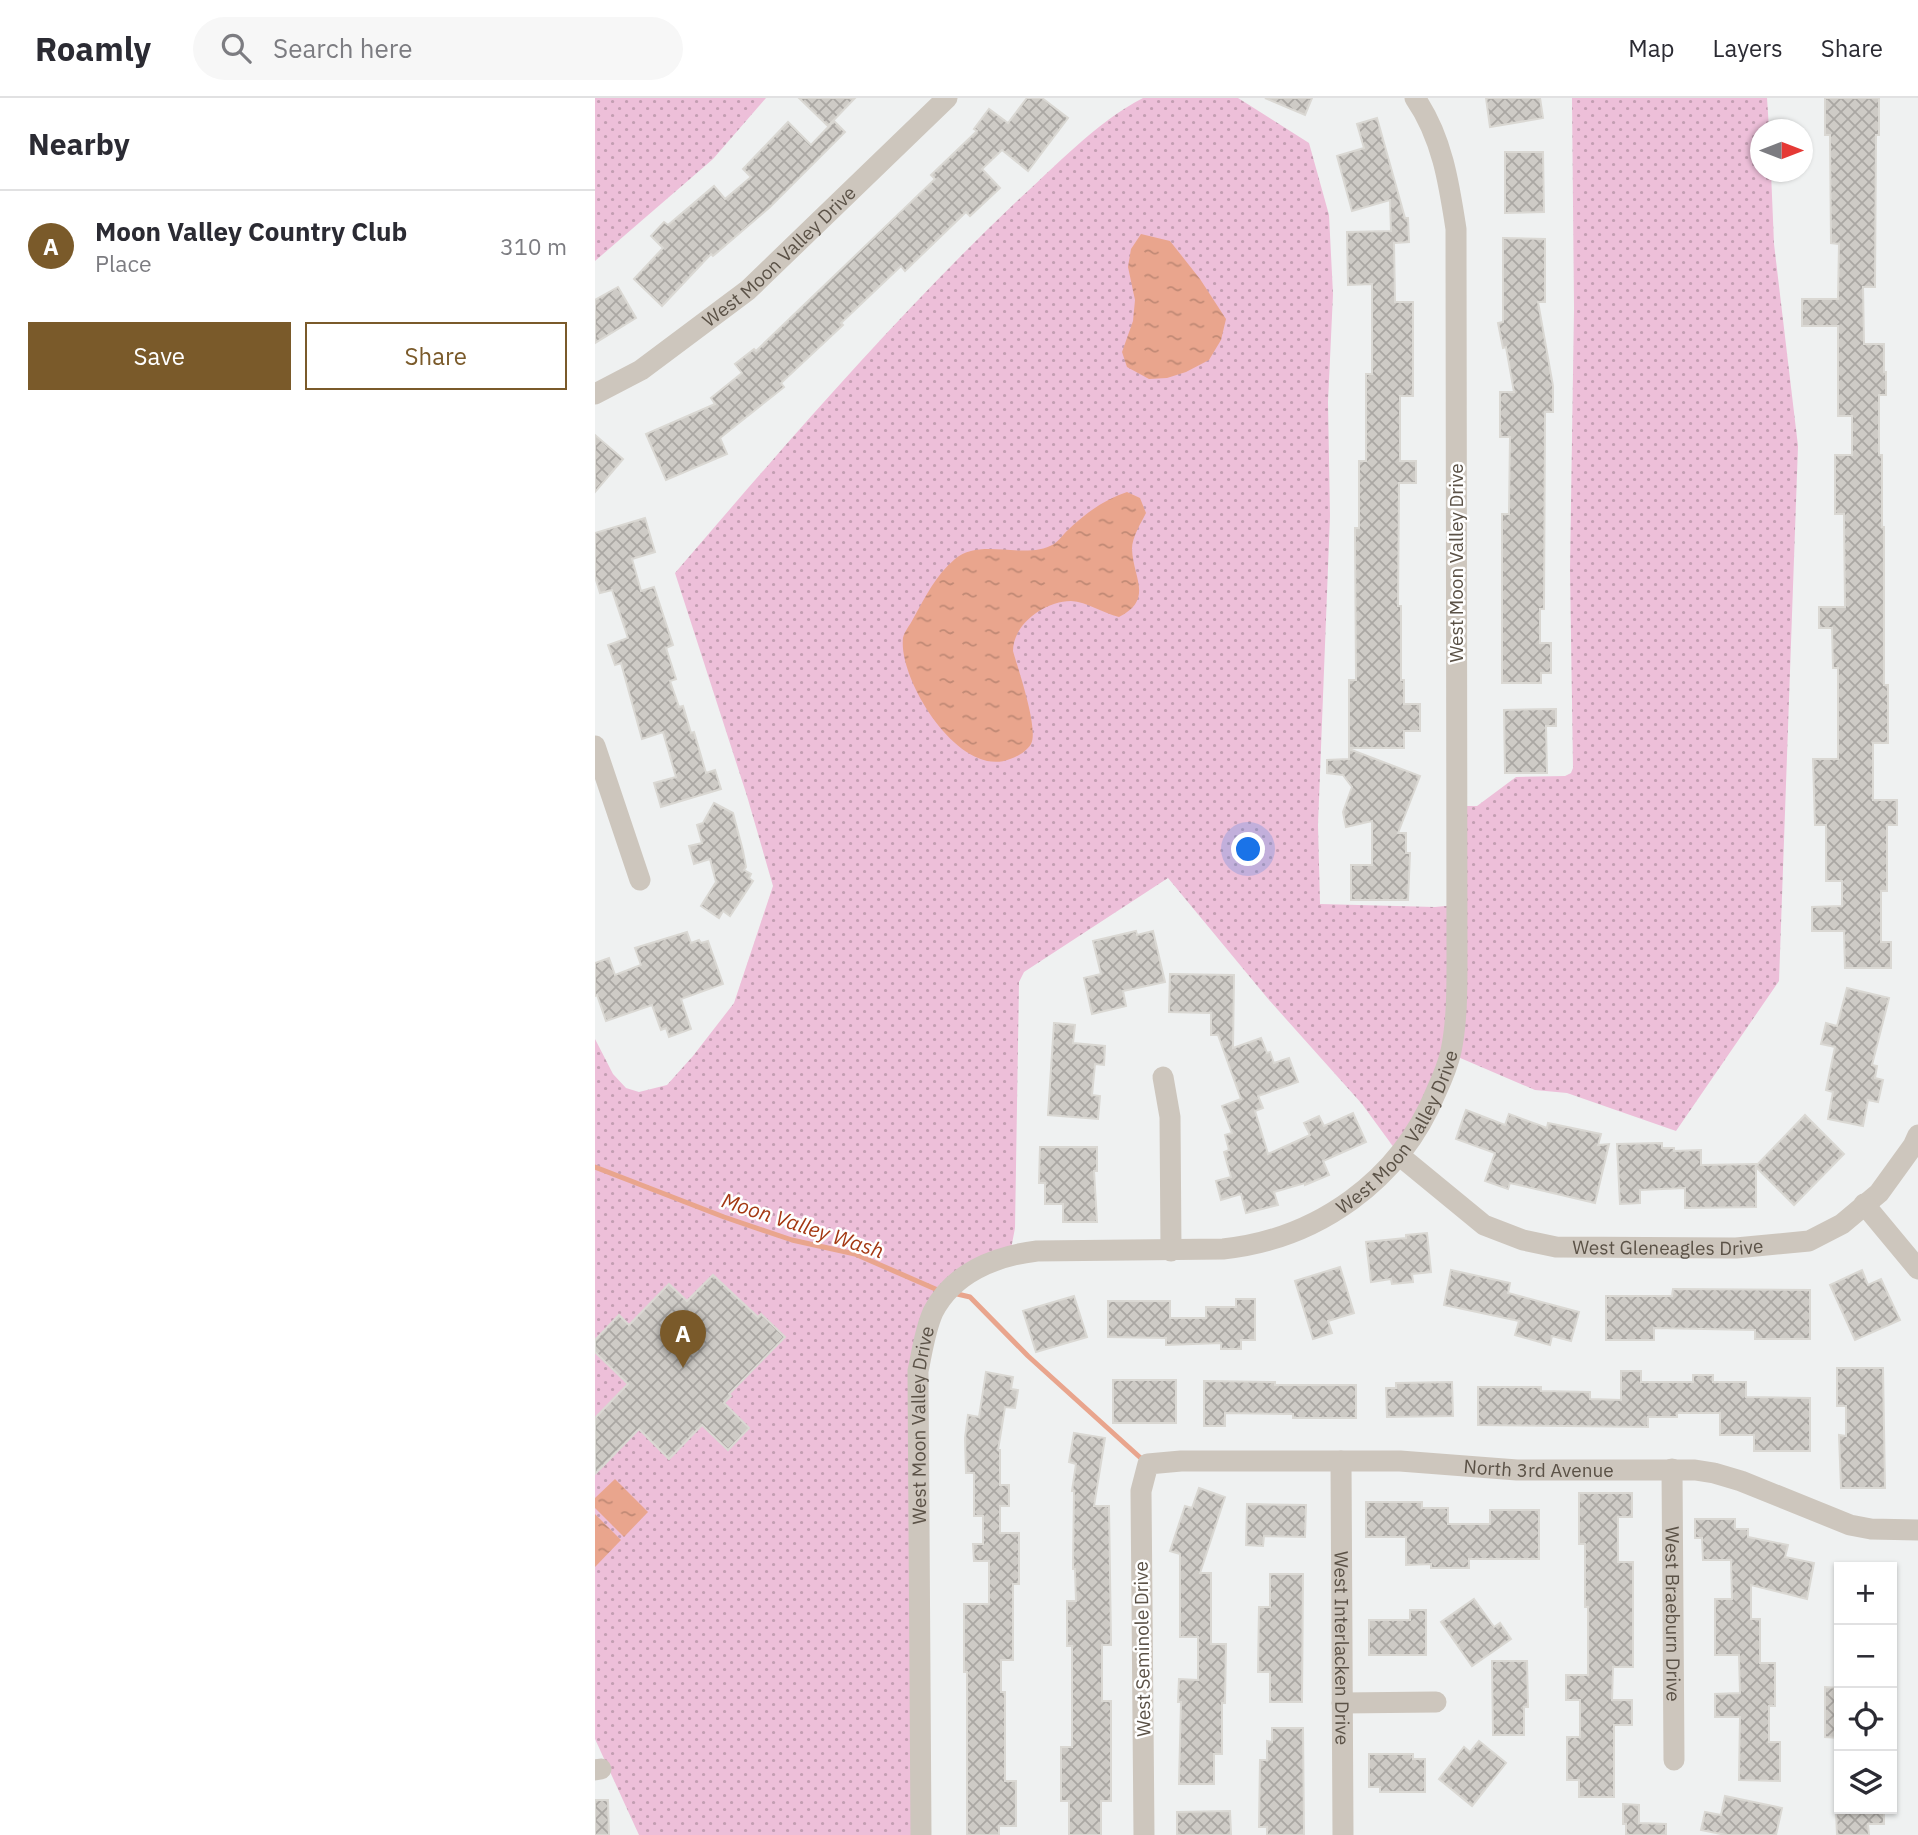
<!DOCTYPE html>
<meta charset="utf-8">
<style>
:root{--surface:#fff;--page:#f7f7f7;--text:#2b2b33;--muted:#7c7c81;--line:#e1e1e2;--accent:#7a5a2a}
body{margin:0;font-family:"IBM Plex Sans",sans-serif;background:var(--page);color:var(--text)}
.controls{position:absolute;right:21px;bottom:21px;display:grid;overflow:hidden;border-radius:0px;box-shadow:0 2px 5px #0004}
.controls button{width:63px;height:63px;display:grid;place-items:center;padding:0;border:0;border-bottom:2px solid var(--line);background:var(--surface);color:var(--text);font:35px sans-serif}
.compass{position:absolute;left:1155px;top:21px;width:63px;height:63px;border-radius:50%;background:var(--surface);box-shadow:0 2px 5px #0004;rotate:90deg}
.you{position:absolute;left:654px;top:752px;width:24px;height:24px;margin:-18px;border:5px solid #fff;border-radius:50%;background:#1a73e8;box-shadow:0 0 0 10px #1a73e833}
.badge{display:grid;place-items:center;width:46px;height:46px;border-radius:50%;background:var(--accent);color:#fff;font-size:23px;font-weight:700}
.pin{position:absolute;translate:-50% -58px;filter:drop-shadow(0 2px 4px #0008)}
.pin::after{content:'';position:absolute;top:37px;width:24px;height:21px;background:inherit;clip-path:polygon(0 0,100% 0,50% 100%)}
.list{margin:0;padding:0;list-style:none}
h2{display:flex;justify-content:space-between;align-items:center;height:91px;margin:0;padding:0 28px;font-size:30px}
h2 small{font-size:23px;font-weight:400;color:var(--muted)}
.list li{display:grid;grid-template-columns:46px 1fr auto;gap:21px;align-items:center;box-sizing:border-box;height:112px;padding:0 28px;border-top:2px solid var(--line)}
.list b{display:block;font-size:26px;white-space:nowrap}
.list p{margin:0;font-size:23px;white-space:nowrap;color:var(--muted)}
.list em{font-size:23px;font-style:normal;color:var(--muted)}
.actions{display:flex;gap:14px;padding:21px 28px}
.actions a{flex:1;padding:16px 0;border:2px solid var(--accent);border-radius:0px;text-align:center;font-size:24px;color:var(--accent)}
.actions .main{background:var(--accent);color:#fff}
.icon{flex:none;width:38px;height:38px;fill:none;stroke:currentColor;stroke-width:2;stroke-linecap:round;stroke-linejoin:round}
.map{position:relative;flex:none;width:1323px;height:1737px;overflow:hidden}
header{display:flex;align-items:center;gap:42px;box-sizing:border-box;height:98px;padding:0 35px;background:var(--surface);border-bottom:2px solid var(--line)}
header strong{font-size:33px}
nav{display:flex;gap:38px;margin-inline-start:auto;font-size:24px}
.search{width:490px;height:63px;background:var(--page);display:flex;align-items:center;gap:18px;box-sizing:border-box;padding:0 24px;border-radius:38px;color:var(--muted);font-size:26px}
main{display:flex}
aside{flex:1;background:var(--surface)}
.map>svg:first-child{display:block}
.grass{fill:url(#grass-dots)}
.water{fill:url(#water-ripples)}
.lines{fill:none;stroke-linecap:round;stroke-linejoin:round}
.stream{stroke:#e9a58d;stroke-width:5}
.building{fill:url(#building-cross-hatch);stroke:#dad8d3;stroke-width:2}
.minor{stroke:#cdc6bd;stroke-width:21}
.labels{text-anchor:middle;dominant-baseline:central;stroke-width:5;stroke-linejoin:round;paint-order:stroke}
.street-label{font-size:19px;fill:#5b5247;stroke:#fff}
.water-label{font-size:21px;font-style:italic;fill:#a43812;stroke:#fff}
</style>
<header>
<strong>Roamly</strong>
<div class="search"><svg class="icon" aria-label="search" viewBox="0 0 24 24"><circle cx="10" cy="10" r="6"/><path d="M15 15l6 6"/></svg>Search here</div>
<nav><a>Map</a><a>Layers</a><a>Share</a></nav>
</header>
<main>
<aside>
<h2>Nearby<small></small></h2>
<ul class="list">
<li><span class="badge">A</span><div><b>Moon Valley Country Club</b><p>Place</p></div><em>310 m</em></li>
</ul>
<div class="actions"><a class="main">Save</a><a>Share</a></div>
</aside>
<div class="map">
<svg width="1323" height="1737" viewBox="0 0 1323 1737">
<defs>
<pattern id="grass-dots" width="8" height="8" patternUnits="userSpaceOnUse" patternTransform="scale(1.75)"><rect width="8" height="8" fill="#edbfd9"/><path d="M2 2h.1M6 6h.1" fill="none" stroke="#c39eb2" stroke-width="1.8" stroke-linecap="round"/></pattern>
<pattern id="water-ripples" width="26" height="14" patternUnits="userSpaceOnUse" patternTransform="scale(1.75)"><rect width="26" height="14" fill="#e9a58d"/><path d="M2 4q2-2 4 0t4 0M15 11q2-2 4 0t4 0" fill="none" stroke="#c08975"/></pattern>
<pattern id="building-cross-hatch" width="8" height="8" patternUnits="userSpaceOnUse" patternTransform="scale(1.75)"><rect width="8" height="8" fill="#cecbc6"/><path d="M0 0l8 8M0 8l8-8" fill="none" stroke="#aaa7a3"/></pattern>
</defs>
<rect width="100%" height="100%" fill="#eff1f1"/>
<g class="grass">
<polygon points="0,0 171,0 118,61 0,163"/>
<path d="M548,0h95l71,45 20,72 4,79 -5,108 2,114 -12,309 2,79 115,3 21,-2 1,-99h20l39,-29 49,-1 6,-3 2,-5 -3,-198 4,-262 -2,-210h195l2,31 -8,1v42h10l3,72 24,202 -19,535 -103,150 -109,-38 -32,-3 -84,-36 -51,102 -38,-52 -93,-104 -101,-122 -144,94 -5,10 -4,246 -5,26 -54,29 -34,67 -1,485h-282l-44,-96v-700l18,35 13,14 13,4 28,-7 26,-29 41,-53 39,-117 -26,-90 -72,-223c109,-127 219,-255 341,-371 39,-35 80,-80 127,-104z"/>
</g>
<g class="water">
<polygon points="546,136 575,143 605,181 631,221 626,242 614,262 591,274 572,280 554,281 532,269 527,254 538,223 540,202 533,169 536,151"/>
<path d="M532,394l13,6 6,15c-5,10 -14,24 -14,36 1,29 22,50 -13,68 -16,-4 -32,-15 -48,-16 -26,0 -58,23 -58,50 5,18 26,78 18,93 -5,8 -13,12 -21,15 -50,21 -112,-79 -107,-121 1,-6 7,-13 10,-19 13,-23 22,-43 42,-60 26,-22 70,2 99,-15 6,-4 10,-11 15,-15 17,-16 36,-30 58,-37z"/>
<polygon points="20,1381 53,1414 29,1439 0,1410 0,1400"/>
<polygon points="0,1416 26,1442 0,1469"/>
</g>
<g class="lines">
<g class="stream">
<polyline points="0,1069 129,1119 197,1142 260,1156 345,1193"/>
<polyline points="358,1195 375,1199 433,1258 549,1363"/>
</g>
</g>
<g class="building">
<polygon points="204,0 260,0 233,28"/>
<polygon points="432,0 447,0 473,20 433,73 407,52 387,71 405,90 375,118 371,114 310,173 306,168 246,225 248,227 186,285 189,289 125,340 132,356 71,382 51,336 120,306 116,300 147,275 140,266 159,251 161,253 340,81 336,77 382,33 379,31 394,11 413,25"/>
<polygon points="670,0 717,0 710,17"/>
<polygon points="891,0 945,0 948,20 895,29"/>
<polygon points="1230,0 1284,0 1284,37 1281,37 1280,189 1268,189 1269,246 1289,246 1289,274 1291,274 1291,297 1284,297 1284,357 1287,357 1287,429 1289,429 1289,587 1293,587 1293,645 1278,645 1278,702 1302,702 1302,727 1292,727 1292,793 1286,793 1286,844 1296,844 1296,870 1250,870 1249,833 1217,833 1217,809 1247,808 1247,783 1231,783 1231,727 1220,727 1218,661 1243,661 1243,570 1238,570 1237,530 1224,530 1224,509 1250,509 1249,416 1240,416 1240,357 1257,357 1257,318 1243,318 1243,228 1207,228 1207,201 1243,201 1244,146 1236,145 1235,37 1230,37"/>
<polygon points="782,20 810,120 813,120 814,144 799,145 800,204 818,204 818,298 805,298 805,363 821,363 821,385 804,385 803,508 806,508 806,582 809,582 809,606 825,606 825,633 809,633 809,650 754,650 754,582 761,582 760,430 764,430 764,363 771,363 771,276 777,276 777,186 753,187 752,134 796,133 795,102 757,113 742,58 769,50 762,26"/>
<polygon points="239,23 250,34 175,109 118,158 116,156 67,208 39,181 68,150 56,138 69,124 73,127 119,88 130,101 156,79 148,71 193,24 216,47"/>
<polygon points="910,54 948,54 949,114 910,115"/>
<polygon points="908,140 950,141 950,204 943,204 958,288 958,314 950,314 949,511 945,511 945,545 956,545 956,575 946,575 946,585 907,585 907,416 914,416 915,339 905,339 905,294 919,294 911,249 908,250 903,225 908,224"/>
<polygon points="23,189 41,220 0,245 0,202"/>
<polygon points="0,337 28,361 0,394"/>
<polygon points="50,420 60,454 37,461 46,493 59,489 78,547 71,550 81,581 75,583 84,609 88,608 96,635 99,634 111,675 120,672 126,691 66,709 59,685 81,679 68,634 47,641 26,565 20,567 13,547 33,540 17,492 5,495 0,479 0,435"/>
<polygon points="961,611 961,628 951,628 952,675 910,675 909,612"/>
<polygon points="754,651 825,678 803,735 811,735 811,755 815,755 813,802 756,802 756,767 777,767 777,723 751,729 748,714 757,689 748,677 732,675 732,662 754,661"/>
<polygon points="119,705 138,715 148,753 151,769 149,772 156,776 154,780 158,783 135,818 128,813 124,820 106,808 121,784 115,761 99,766 94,748 107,745 102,727 108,725"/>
<polygon points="541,833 542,837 558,833 570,884 528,893 531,908 497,916 489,880 506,876 498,843"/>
<polygon points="92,834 96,845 104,842 106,845 113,843 128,886 86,901 96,931 74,939 71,930 66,932 57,907 11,923 2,897 0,898 0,865 14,860 20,877 46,867 40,850"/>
<polygon points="575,876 639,877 638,950 666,940 672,955 675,954 679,965 694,960 703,984 663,998 668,1010 660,1013 673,1056 715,1037 709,1025 724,1018 729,1028 758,1015 771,1044 728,1063 734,1077 710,1087 710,1085 679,1094 683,1107 651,1115 646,1096 626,1102 621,1083 636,1079 629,1054 634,1052 630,1037 637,1035 627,1008 646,1001 623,937 616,937 616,915 574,914"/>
<polygon points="1252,890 1294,900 1277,967 1282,968 1280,980 1288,982 1283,1004 1273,1002 1268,1028 1233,1021 1238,994 1231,992 1240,949 1226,946 1231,925 1242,928"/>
<polygon points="459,925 480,927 478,945 510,948 509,967 500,966 497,997 505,998 503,1021 453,1017"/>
<polygon points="871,1012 910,1027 914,1016 952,1030 953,1025 1006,1036 1003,1047 1014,1046 1000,1105 915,1085 913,1091 890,1083 900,1055 861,1041"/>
<polygon points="1210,1017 1249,1056 1199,1107 1161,1069 1161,1109 1090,1110 1090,1090 1045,1092 1045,1105 1025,1106 1022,1046 1067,1045 1067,1050 1079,1050 1079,1053 1106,1052 1106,1067 1161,1066 1161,1068"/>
<polygon points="445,1049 502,1049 502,1073 499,1073 502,1124 468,1124 468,1106 450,1106 450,1085 444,1085"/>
<polygon points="832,1135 836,1174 817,1176 818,1184 797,1186 796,1181 776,1184 771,1144 811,1140 811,1137"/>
<polygon points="745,1169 759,1215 733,1223 737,1235 718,1241 700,1183"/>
<polygon points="856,1172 915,1185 913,1195 984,1214 976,1243 957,1238 955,1247 920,1237 924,1223 849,1207"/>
<polygon points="1267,1172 1273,1187 1286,1181 1305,1222 1260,1242 1235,1187"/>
<polygon points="118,1177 163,1219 166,1216 190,1239 134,1296 136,1298 129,1305 154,1330 133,1352 107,1327 74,1361 44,1331 0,1376 0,1320 33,1286 0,1254 0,1242 24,1217 34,1227 74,1186 92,1203"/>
<polygon points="1078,1191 1215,1192 1215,1241 1160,1241 1160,1232 1059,1230 1059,1242 1011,1242 1011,1198 1077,1198"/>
<polygon points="479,1198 492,1239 441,1254 428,1213"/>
<polygon points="641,1201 660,1201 660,1242 646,1242 646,1251 626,1251 626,1245 571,1247 571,1240 513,1239 513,1203 575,1203 575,1220 611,1220 611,1209 641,1209"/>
<polygon points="1242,1270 1288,1270 1290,1390 1246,1390 1244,1337 1251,1338 1251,1308 1242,1308"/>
<polygon points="1026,1273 1046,1273 1046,1284 1098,1284 1098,1277 1118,1277 1118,1284 1151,1284 1151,1299 1215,1300 1215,1353 1159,1353 1159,1337 1125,1337 1125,1315 1082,1315 1082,1319 1053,1319 1053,1329 883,1327 883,1289 946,1289 946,1293 995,1294 995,1301 1026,1302"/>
<polygon points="391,1274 418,1279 416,1291 423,1292 420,1310 410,1309 403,1352 405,1352 405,1387 414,1387 414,1408 405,1408 405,1435 424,1435 424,1486 418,1486 418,1562 406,1562 406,1594 410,1594 410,1683 421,1683 421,1728 404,1728 404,1737 372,1737 372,1574 369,1574 369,1506 394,1506 394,1463 379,1463 378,1446 388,1446 388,1418 379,1418 379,1375 371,1375 370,1340 373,1317 384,1319"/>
<rect x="518" y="1282" width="63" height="43"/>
<polygon points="609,1283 680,1284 680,1287 761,1287 761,1320 698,1320 698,1316 630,1315 630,1328 609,1328"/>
<polygon points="857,1284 858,1318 792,1319 791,1290 801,1290 801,1285"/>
<polygon points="479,1335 510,1340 499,1408 514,1408 516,1547 507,1547 507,1603 516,1603 516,1703 506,1703 506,1737 474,1737 474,1703 466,1703 466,1649 477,1649 477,1548 472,1548 472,1503 481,1503 480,1471 478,1471 479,1393 477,1393 481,1366 474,1364"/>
<polygon points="604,1390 630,1399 605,1475 616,1475 616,1546 631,1546 630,1605 627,1605 627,1656 619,1656 619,1686 584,1686 586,1604 583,1604 584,1581 603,1582 603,1539 585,1539 585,1456 575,1453 590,1408 597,1410"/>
<polygon points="984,1395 1037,1395 1037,1419 1023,1419 1023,1464 1038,1464 1038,1569 1018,1569 1017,1602 1037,1602 1037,1627 1019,1627 1019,1699 984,1699 984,1682 972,1682 972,1639 985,1639 985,1602 971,1602 971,1577 993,1577 993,1509 990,1509 990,1446 984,1446"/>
<polygon points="771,1404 827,1404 827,1410 853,1410 853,1426 895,1426 895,1412 944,1412 944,1461 874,1461 874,1470 836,1470 836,1466 811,1467 811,1439 771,1439"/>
<polygon points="652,1406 711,1407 710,1439 669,1438 668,1448 651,1447"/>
<polygon points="1100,1421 1140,1421 1140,1431 1153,1431 1153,1439 1193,1447 1190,1459 1219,1465 1212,1501 1156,1487 1156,1521 1165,1521 1165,1565 1180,1565 1180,1608 1174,1608 1174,1644 1185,1644 1185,1683 1144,1682 1145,1619 1120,1619 1120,1596 1145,1595 1144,1557 1120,1557 1120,1501 1137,1501 1136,1462 1108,1462 1107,1440 1100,1440"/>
<polygon points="675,1476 708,1476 707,1604 675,1604 675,1574 663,1574 664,1509 675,1509"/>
<polygon points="879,1501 899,1529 905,1525 916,1541 877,1568 846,1524"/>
<polygon points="815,1512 831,1512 831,1557 774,1557 774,1522 815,1522"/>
<polygon points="897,1563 932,1563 933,1609 929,1609 929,1637 898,1637"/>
<polygon points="1230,1589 1244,1590 1244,1640 1230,1639"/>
<polygon points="677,1630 708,1630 709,1737 672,1737 672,1729 664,1729 665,1662 672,1662 672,1643 677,1644"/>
<polygon points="884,1643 911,1665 877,1708 844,1681 869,1649 875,1654"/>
<polygon points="774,1656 818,1656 818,1661 830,1661 830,1694 785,1694 785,1689 774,1689"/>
<polygon points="1130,1698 1187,1710 1181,1737 1131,1737 1106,1732 1110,1714 1126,1717"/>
<polygon points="0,1702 13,1702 14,1737 0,1737"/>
<polygon points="1028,1706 1044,1707 1044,1725 1071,1726 1071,1737 1031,1737 1031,1726 1028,1726"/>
<polygon points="1289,1711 1289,1726 1273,1726 1274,1737 1242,1737 1241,1712"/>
<polygon points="635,1713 636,1737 582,1737 582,1714"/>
</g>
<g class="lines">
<g class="minor">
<path id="s1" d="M0,296l46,-24 107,-80 199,-192"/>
<polyline points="0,648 45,782"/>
<polyline points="568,979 575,1019 576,1153"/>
<path id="s2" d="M805,1058l84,69 39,15 33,7 180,1 73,-7 33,-17 37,-31 34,-47 5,-11"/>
<polyline points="1269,1106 1323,1171"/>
<path id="s3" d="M746,1363l2,374"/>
<path id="s4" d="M1077,1371l2,291"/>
<polyline points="747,1605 841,1604"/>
<polyline points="0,1672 6,1671"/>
<path id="s5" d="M326,1737l-3,-464c4,-19 7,-41 15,-59 20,-39 62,-56 104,-61l186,-2c95,-10 177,-69 213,-157 6,-13 12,-27 15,-41 6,-29 6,-60 6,-90l-1,-732c-7,-46 -14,-92 -41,-131"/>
<path id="s6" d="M549,1737l-3,-344 7,-27 33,-3h219l117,9h178l19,3 27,8 109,44 21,4 47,1"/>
</g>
</g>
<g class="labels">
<g class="street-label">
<text stroke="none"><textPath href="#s1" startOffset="231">West Moon Valley Drive</textPath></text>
<text transform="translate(861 465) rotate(-90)">West Moon Valley Drive</text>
<text stroke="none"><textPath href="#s5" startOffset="1059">West Moon Valley Drive</textPath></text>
<text stroke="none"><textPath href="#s2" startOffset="296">West Gleneagles Drive</textPath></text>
<text stroke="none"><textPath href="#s5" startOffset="410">West Moon Valley Drive</textPath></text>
<text stroke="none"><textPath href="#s6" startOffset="763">North 3rd Avenue</textPath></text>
<text stroke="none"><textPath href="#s4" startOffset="145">West Braeburn Drive</textPath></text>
<text stroke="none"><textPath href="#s3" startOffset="187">West Interlacken Drive</textPath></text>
<text transform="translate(547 1551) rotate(-91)">West Seminole Drive</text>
</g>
<g class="water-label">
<text transform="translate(208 1127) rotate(18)">Moon Valley Wash</text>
</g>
</g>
</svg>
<div class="controls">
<button>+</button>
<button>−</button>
<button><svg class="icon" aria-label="locate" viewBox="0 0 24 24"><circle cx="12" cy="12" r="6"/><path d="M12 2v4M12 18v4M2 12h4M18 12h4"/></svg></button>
<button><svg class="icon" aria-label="layers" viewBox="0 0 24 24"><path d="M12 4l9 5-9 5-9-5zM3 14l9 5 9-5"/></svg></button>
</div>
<svg class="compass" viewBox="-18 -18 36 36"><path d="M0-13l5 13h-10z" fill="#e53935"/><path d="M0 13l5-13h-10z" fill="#7c7c81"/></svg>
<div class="you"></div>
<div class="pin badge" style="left:88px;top:1270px">A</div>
</div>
</main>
